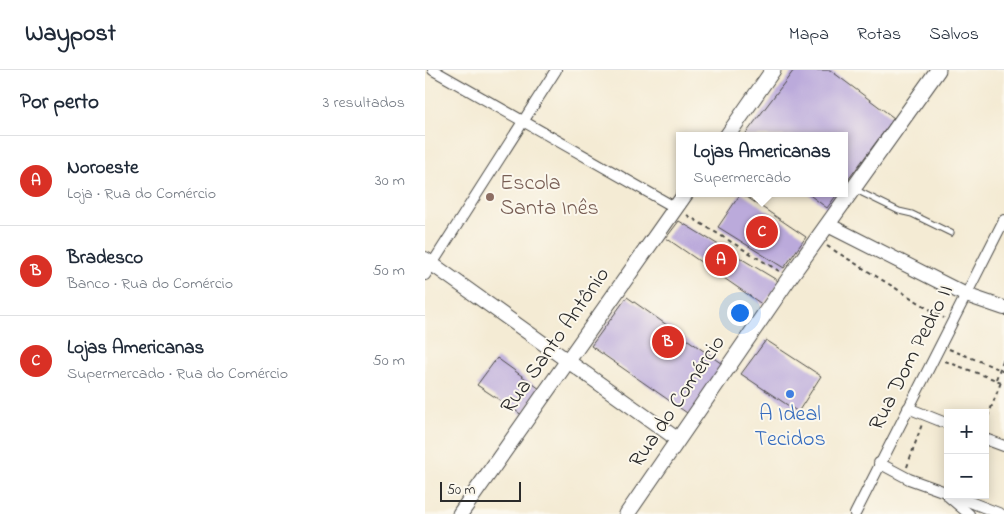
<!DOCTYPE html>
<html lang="pt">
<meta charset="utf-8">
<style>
:root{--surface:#fff;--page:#f6f6f7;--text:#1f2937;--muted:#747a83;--line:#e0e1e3;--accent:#d93025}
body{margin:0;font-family:"Indie Flower",sans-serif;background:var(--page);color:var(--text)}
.controls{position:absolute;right:15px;bottom:15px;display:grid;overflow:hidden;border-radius:0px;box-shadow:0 2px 12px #0003}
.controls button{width:45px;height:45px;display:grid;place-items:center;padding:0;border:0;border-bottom:1px solid var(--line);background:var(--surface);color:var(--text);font:25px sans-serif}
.scale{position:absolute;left:15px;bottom:12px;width:81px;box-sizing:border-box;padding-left:5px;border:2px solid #2b2b2b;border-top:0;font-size:14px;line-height:18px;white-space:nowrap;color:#2b2b2b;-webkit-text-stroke:4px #fbf7ec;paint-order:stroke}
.you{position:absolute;left:314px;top:242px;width:18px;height:18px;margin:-12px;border:4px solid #fff;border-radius:50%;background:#1a73e8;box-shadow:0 0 0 8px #1a73e833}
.badge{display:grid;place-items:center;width:32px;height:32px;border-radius:50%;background:var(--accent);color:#fff;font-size:16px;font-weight:700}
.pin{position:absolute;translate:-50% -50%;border:2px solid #fff;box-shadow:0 1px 5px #0006}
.popup{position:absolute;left:251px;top:62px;width:172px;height:65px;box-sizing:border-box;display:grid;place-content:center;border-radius:0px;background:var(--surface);filter:drop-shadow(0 1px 4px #0005);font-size:16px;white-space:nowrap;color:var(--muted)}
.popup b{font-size:19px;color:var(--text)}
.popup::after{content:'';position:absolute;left:50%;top:100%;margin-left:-10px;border:10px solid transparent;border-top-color:var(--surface)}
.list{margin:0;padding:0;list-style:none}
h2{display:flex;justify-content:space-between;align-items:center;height:65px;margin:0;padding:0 20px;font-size:21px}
h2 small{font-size:16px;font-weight:400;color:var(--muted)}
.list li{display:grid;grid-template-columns:32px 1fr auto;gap:15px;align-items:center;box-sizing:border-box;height:90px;padding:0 20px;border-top:1px solid var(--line)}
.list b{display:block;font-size:19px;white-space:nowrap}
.list p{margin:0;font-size:16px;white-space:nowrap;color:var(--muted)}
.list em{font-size:16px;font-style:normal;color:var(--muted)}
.map{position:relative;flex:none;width:579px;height:444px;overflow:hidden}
header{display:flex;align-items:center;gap:30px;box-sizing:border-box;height:70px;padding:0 25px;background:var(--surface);border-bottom:1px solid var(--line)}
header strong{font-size:24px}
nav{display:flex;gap:28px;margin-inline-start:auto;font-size:18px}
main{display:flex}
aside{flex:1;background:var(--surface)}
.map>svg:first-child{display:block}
.building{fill:#bbaadb}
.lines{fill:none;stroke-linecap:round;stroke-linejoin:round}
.lane-casing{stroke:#494844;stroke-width:7}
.street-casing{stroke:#494844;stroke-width:12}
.secondary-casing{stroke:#494844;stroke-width:16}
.primary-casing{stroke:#494844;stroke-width:17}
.path{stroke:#494844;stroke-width:2;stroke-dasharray:4 4;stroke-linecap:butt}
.lane{stroke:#fff;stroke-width:5}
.street{stroke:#fff;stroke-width:10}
.secondary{stroke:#fff;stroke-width:14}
.primary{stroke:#fff;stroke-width:15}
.education-dot{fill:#8d6e63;stroke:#fbf7ec;stroke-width:2}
.shop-dot{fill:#3f7fe0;stroke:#fbf7ec;stroke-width:2}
.labels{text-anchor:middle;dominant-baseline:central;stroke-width:4;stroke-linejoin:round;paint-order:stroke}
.education-label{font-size:22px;fill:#785e54;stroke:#fbf7ec;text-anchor:start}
.street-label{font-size:22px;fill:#2b2b2b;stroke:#fbf7ec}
.shop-label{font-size:22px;fill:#366cbe;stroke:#fbf7ec}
</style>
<header>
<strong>Waypost</strong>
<nav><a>Mapa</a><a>Rotas</a><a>Salvos</a></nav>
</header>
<main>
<aside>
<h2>Por perto<small>3 resultados</small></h2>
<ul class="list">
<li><span class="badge">A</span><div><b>Noroeste</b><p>Loja · Rua do Comércio</p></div><em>30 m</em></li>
<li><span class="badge">B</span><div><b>Bradesco</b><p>Banco · Rua do Comércio</p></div><em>50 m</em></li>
<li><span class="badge">C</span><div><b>Lojas Americanas</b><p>Supermercado · Rua do Comércio</p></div><em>50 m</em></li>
</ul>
</aside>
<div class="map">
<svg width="579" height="444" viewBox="0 0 579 444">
<rect width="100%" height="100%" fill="#fbf7ec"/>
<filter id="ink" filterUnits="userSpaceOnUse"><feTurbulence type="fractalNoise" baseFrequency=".02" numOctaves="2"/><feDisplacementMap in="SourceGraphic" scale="10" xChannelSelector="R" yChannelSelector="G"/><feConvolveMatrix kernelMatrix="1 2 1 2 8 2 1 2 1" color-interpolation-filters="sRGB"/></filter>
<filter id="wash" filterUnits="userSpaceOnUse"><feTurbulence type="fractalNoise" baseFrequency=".0096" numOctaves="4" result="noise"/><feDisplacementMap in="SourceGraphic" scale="20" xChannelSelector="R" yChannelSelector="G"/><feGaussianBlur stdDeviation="1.12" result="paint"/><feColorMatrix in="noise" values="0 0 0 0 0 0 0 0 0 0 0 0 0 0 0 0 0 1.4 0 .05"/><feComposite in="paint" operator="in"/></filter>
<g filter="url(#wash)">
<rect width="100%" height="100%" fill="#f4ebd4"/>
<g id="blocks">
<g class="building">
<polygon points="369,0 405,0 469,48 420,114 420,66 319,66"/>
<polygon points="316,123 381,167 359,198 293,157"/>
<polygon points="382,123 413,123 402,138"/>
<polygon points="254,151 355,212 338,235 241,168"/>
<polygon points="202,227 300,296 265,345 166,276"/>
<polygon points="341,270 396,306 373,342 316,304"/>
<polygon points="72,288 115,319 97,345 52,315"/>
</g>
</g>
</g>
<g filter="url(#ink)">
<use href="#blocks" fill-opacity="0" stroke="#494844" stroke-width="1"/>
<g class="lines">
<defs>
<polyline id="lane" points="429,119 474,141 487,144 526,163"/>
<g id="street">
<polyline points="8,0 251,138"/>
<polyline points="0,205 131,0"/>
<polyline points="483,338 523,354"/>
<polyline points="560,369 579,376"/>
<polyline points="454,393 484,409 523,423"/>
<polyline points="527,425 576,444"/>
<polyline points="524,427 544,444"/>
<polyline points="430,444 579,150"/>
</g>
<g id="secondary">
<polyline points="403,155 541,225 579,238"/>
<polyline points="0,189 252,369"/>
</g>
<g id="primary">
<polyline points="302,66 348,0"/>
<polyline points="35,444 261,123"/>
<polyline points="202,444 365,207 513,0"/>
</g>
</defs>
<use href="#lane" class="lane-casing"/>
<use href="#street" class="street-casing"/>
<use href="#secondary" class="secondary-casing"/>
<use href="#primary" class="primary-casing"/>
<g class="path">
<polyline points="262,145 354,201"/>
<polyline points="402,176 519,248"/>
<polyline points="524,279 579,301"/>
<polyline points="520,291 579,313"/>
<polyline points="571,309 579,288"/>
<polyline points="560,354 576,312"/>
<polyline points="482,397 497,354"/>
</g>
<use href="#lane" class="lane"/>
<use href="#street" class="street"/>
<use href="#secondary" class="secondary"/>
<use href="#primary" class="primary"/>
</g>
</g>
<circle class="education-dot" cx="65" cy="127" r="5"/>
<circle class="shop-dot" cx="365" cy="324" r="5"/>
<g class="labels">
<g class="education-label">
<text x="75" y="114">Escola<tspan x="75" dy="25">Santa Inês</tspan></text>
</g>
<g class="street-label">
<text transform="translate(131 271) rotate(-55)">Rua Santo Antônio</text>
<text transform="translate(487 288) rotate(-63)">Rua Dom Pedro II</text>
<text transform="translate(253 332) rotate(-56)">Rua do Comércio</text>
</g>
<g class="shop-label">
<text x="365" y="345">A Ideal<tspan x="365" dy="25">Tecidos</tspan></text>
</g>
</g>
</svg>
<div class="controls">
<button>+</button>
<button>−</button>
</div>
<div class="scale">50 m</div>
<div class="you"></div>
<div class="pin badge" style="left:296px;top:190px">A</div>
<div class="pin badge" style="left:243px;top:272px">B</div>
<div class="pin badge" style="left:337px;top:162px">C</div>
<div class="popup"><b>Lojas Americanas</b>Supermercado</div>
</div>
</main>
